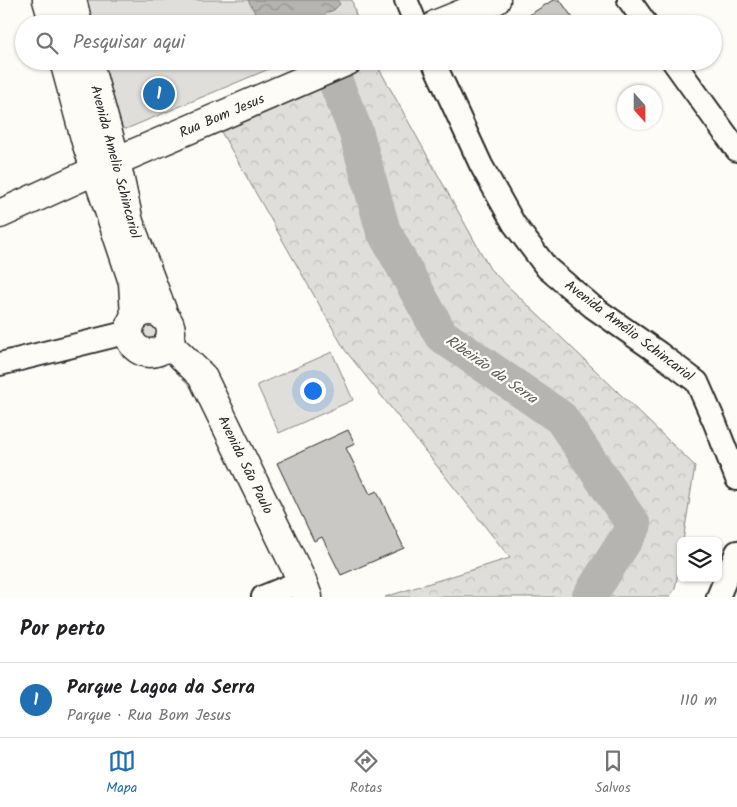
<!DOCTYPE html>
<html lang="pt">
<meta charset="utf-8">
<style>
:root{--surface:#fff;--page:#f2f2f2;--text:#202124;--muted:#757577;--line:#e0e0e0;--accent:#1f6fb2}
body{margin:0;font-family:Kalam,sans-serif;background:var(--page);color:var(--text)}
.controls{position:absolute;right:15px;bottom:15px;display:grid;overflow:hidden;border-radius:8px;box-shadow:0 1px 4px #0004}
.controls button{width:45px;height:45px;display:grid;place-items:center;padding:0;border:0;border-bottom:1px solid var(--line);background:var(--surface);color:var(--text);font:25px sans-serif}
.compass{position:absolute;left:617px;top:85px;width:45px;height:45px;border-radius:50%;background:var(--surface);box-shadow:0 1px 4px #0004;rotate:159deg}
.you{position:absolute;left:312px;top:390px;width:18px;height:18px;margin:-12px;border:4px solid #fff;border-radius:50%;background:#1a73e8;box-shadow:0 0 0 8px #1a73e833}
.badge{display:grid;place-items:center;width:32px;height:32px;border-radius:50%;background:var(--accent);color:#fff;font-size:16px;font-weight:700}
.pin{position:absolute;translate:-50% -50%;border:2px solid #fff;box-shadow:0 1px 5px #0006}
.list{margin:0;padding:0;list-style:none}
h2{display:flex;justify-content:space-between;align-items:center;height:65px;margin:0;padding:0 20px;font-size:21px}
h2 small{font-size:16px;font-weight:400;color:var(--muted)}
.list li{display:grid;grid-template-columns:32px 1fr auto;gap:15px;align-items:center;box-sizing:border-box;height:75px;padding:0 20px;border-top:1px solid var(--line)}
.list b{display:block;font-size:19px;white-space:nowrap}
.list p{margin:0;font-size:16px;white-space:nowrap;color:var(--muted)}
.list em{font-size:16px;font-style:normal;color:var(--muted)}
.icon{flex:none;width:28px;height:28px;fill:none;stroke:currentColor;stroke-width:2;stroke-linecap:round;stroke-linejoin:round}
.map{position:relative;flex:none;width:737px;height:597px;overflow:hidden}
.search{position:absolute;background:var(--surface);box-shadow:0 1px 4px #0004;left:15px;right:15px;top:15px;height:55px;display:flex;align-items:center;gap:12px;box-sizing:border-box;padding:0 18px;border-radius:28px;color:var(--muted);font-size:19px}
.sheet{height:140px;background:var(--surface)}
nav{display:flex;justify-content:space-around;align-items:center;box-sizing:border-box;height:70px;border-top:1px solid var(--line);background:var(--surface);font-size:14px;color:var(--muted)}
nav a{display:grid;justify-items:center;gap:2px}
nav .on{color:var(--accent)}
.map>svg:first-child{display:block}
.forest{fill:url(#forest-crowns);stroke:#858482}
.green{fill:#dfdeda;stroke:#858482}
.water{fill:url(#water-waves);stroke:#7e7d7b}
.lines{fill:none;stroke-linecap:round;stroke-linejoin:round}
.river{stroke:#b5b4b1;stroke-width:35}
.building{fill:#c9c8c4;stroke:#2b2b2b}
.street-casing{stroke:#2b2b2b;stroke-width:26}
.secondary-casing{stroke:#2b2b2b;stroke-width:31}
.street{stroke:#fdfcf7;stroke-width:22}
.secondary{stroke:#fdfcf7;stroke-width:28}
.labels{text-anchor:middle;dominant-baseline:central;stroke-width:4.5;stroke-linejoin:round;paint-order:stroke}
.street-label{font-size:14px;fill:#2b2b2b;stroke:#fdfcf7}
.water-label{font-size:15px;font-style:italic;fill:#5b5b5a;stroke:#fdfcf7}
</style>
<div class="map">
<svg width="737" height="597" viewBox="0 0 737 597">
<defs>
<pattern id="forest-crowns" width="20" height="18" patternUnits="userSpaceOnUse" patternTransform="scale(1.25)"><rect width="20" height="18" fill="#dfdeda"/><path d="M2 6a3 3 0 1 1 6 0M12 15a3 3 0 1 1 6 0" fill="none" stroke="#c0bfbb"/></pattern>
<pattern id="water-waves" width="16" height="10" patternUnits="userSpaceOnUse" patternTransform="scale(1.25)"><rect width="16" height="10" fill="#b5b4b1"/><path d="M0 5q4-4 8 0t8 0" fill="none" stroke="#939390"/></pattern>
</defs>
<rect width="100%" height="100%" fill="#fdfcf7"/>
<filter id="ink" filterUnits="userSpaceOnUse"><feTurbulence type="fractalNoise" baseFrequency=".02" numOctaves="2"/><feDisplacementMap in="SourceGraphic" scale="10" xChannelSelector="R" yChannelSelector="G"/><feConvolveMatrix kernelMatrix="1 2 1 2 8 2 1 2 1" color-interpolation-filters="sRGB"/></filter>
<g filter="url(#ink)">
<polygon class="forest" points="376,63 490,269 695,466 683,541 681,541 681,555 675,589 669,597 385,597 510,558 345,350 220,130"/>
<g class="green">
<polygon points="81,0 352,0 358,24 88,24"/>
<polygon points="99,61 288,61 126,129 117,126"/>
<circle cx="149" cy="333" r="11"/>
<polygon points="332,352 353,400 279,433 257,385"/>
</g>
<polygon class="water" points="248,0 337,0 340,4 334,10 297,24 259,24 254,11"/>
<g class="lines">
<g class="river">
<polyline points="309,19 311,24"/>
<polyline points="327,61 356,132 383,230 441,335 561,418 634,526 589,597"/>
</g>
</g>
<g class="building">
<polygon points="553,0 560,0 577,24 515,24"/>
<polygon points="348,430 355,444 346,448 364,484 365,484 370,494 377,491 404,548 341,575 322,537 314,541 277,463"/>
</g>
<g class="lines">
<defs>
<g id="street">
<polyline points="406,0 416,24"/>
<polyline points="629,0 646,24"/>
<polyline points="433,61 481,165 514,224 547,268 593,307 660,354 697,382 715,423 737,479"/>
<polyline points="673,61 737,150"/>
<polyline points="0,364 129,332"/>
<polyline points="263,597 302,581"/>
<polyline points="718,597 737,552"/>
</g>
<g id="secondary">
<polyline points="47,0 54,24"/>
<polyline points="72,0 78,24"/>
<polyline points="437,24 496,0"/>
<polyline points="64,61 86,142 133,282 135,317"/>
<polyline points="88,61 116,161 129,222 165,318"/>
<polyline points="0,214 116,161 348,61"/>
<circle cx="150" cy="332" r="21"/>
<polyline points="168,343 202,376 302,581 308,597"/>
</g>
</defs>
<use href="#street" class="street-casing"/>
<use href="#secondary" class="secondary-casing"/>
<use href="#street" class="street"/>
<use href="#secondary" class="secondary"/>
</g>
</g>
<g class="labels">
<g class="street-label">
<text transform="translate(222 116) rotate(-23)">Rua Bom Jesus</text>
<text transform="translate(115 162) rotate(75)">Avenida Amelio Schincariol</text>
<text transform="translate(629 331) rotate(37)">Avenida Amélio Schincariol</text>
<text transform="translate(245 465) rotate(64)">Avenida São Paulo</text>
</g>
<g class="water-label">
<text transform="translate(491 370) rotate(35)">Ribeirão da Serra</text>
</g>
</g>
</svg>
<div class="controls">
<button><svg class="icon" aria-label="layers" viewBox="0 0 24 24"><path d="M12 4l9 5-9 5-9-5zM3 14l9 5 9-5"/></svg></button>
</div>
<svg class="compass" viewBox="-18 -18 36 36"><path d="M0-13l5 13h-10z" fill="#e53935"/><path d="M0 13l5-13h-10z" fill="#757577"/></svg>
<div class="you"></div>
<div class="pin badge" style="left:159px;top:94px">1</div>
<div class="search"><svg class="icon" aria-label="search" viewBox="0 0 24 24"><circle cx="10" cy="10" r="6"/><path d="M15 15l6 6"/></svg>Pesquisar aqui</div>
</div>
<section class="sheet">
<h2>Por perto<small></small></h2>
<ul class="list">
<li><span class="badge">1</span><div><b>Parque Lagoa da Serra</b><p>Parque · Rua Bom Jesus</p></div><em>110 m</em></li>
</ul>
</section>
<nav>
<a class="on"><svg class="icon" aria-label="map" viewBox="0 0 24 24"><path d="M3 6l6-2 6 2 6-2v14l-6 2-6-2-6 2zM9 4v14M15 6v14"/></svg>Mapa</a>
<a><svg class="icon" aria-label="directions" viewBox="0 0 24 24"><path d="M12 3l9 9-9 9-9-9zM9 14v-3h6M13 9l2 2-2 2"/></svg>Rotas</a>
<a><svg class="icon" aria-label="saved" viewBox="0 0 24 24"><path d="M7 4h10v16l-5-4-5 4z"/></svg>Salvos</a>
</nav>
